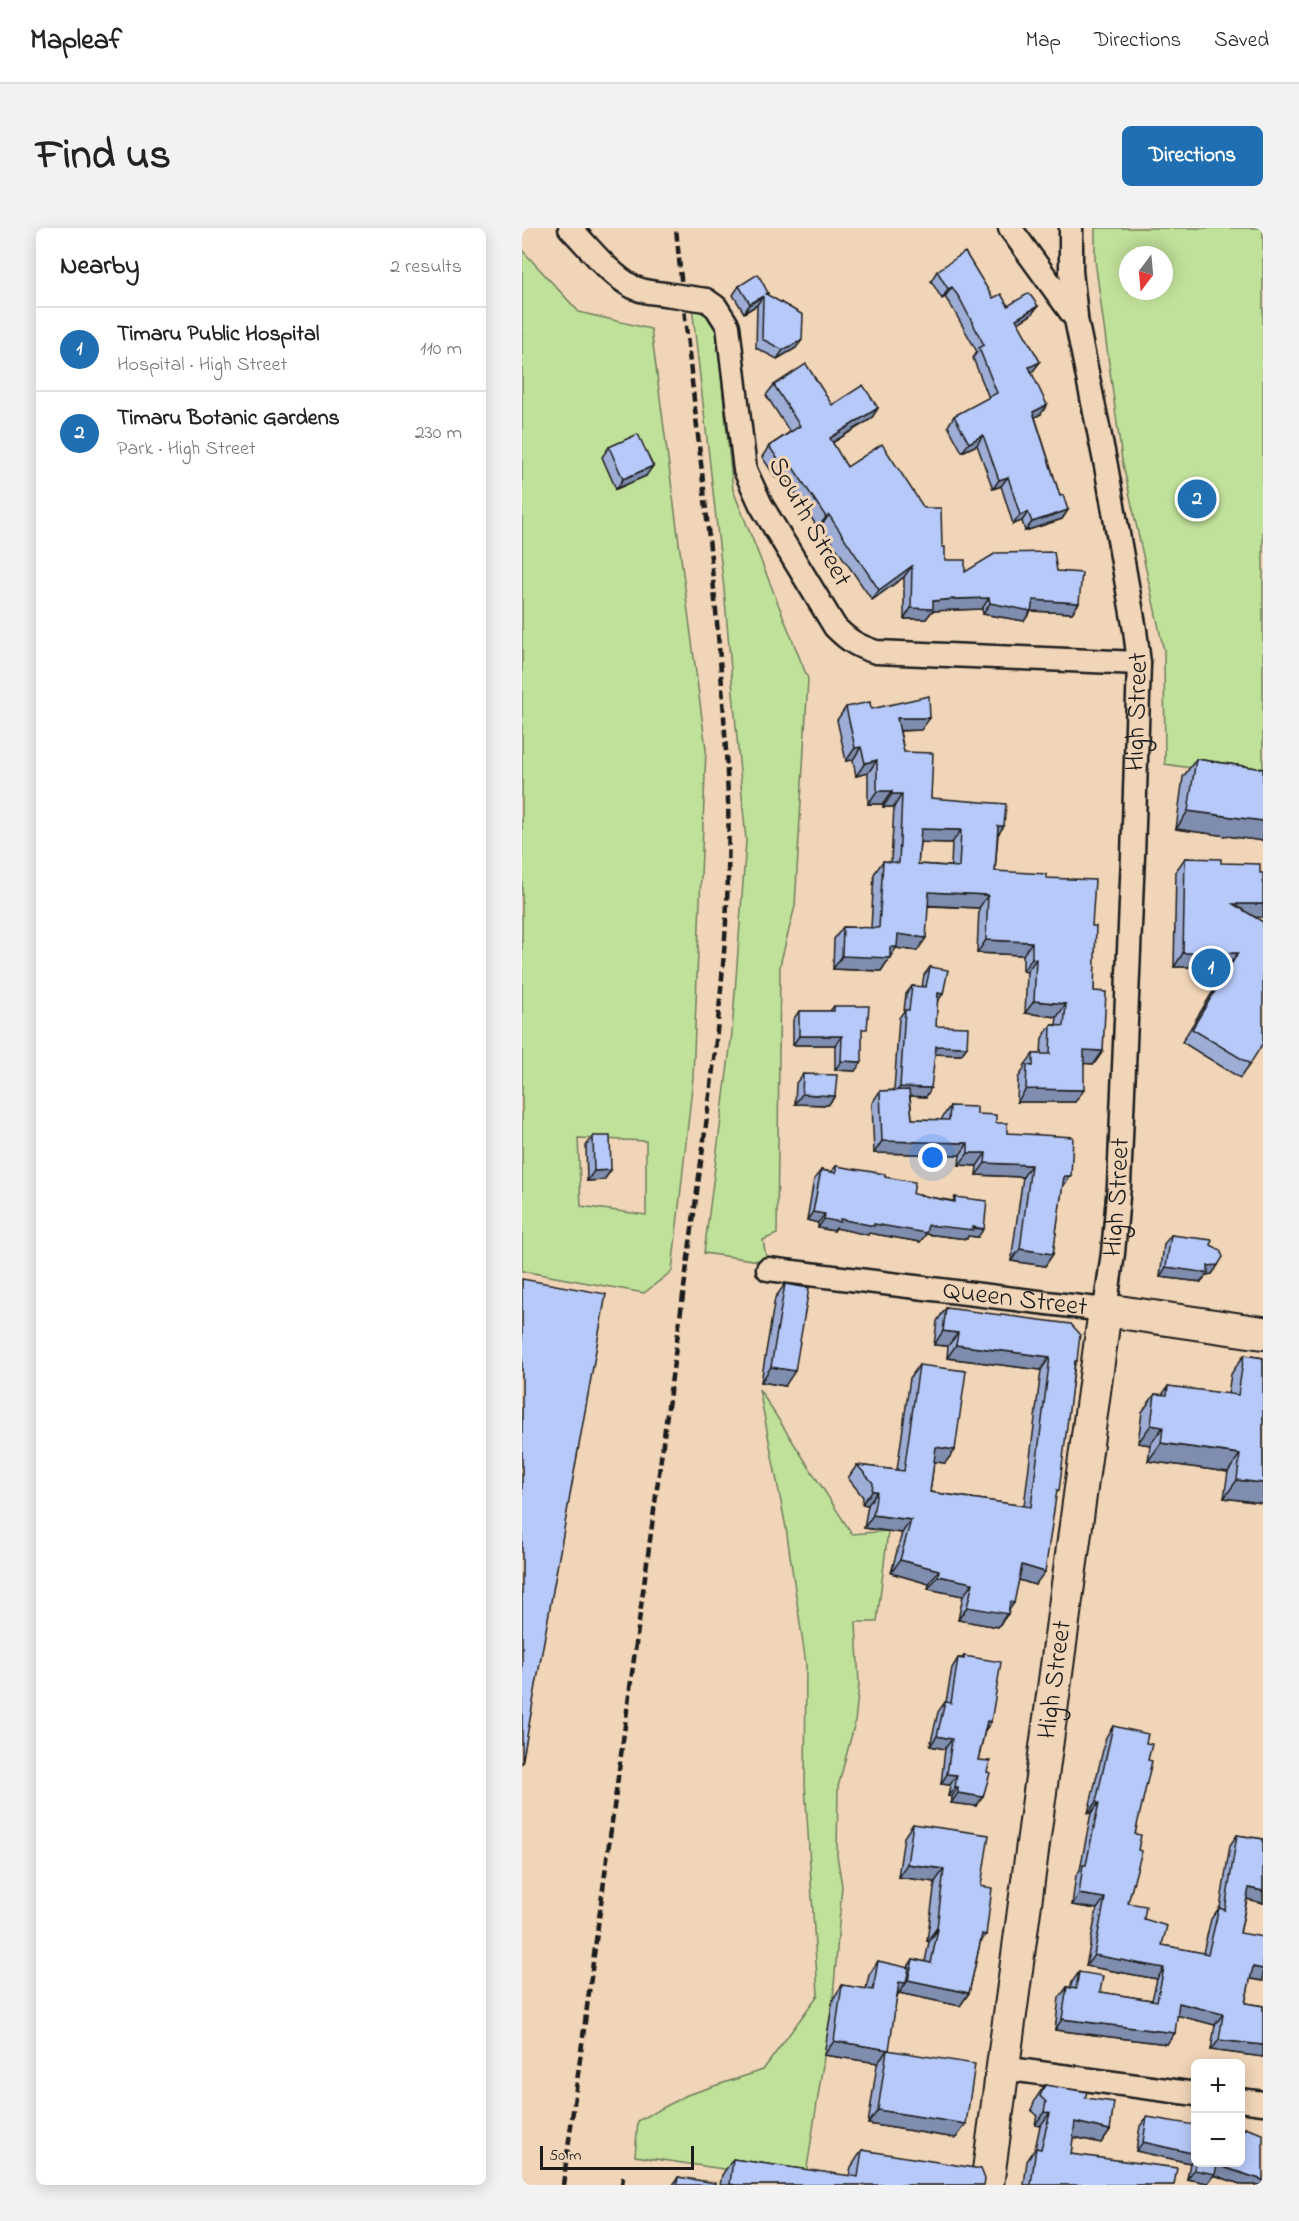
<!DOCTYPE html>
<meta charset="utf-8">
<style>
:root{--surface:#fff;--page:#f2f2f2;--text:#222;--muted:#767676;--line:#e0e0e0;--accent:#1f6fb2}
body{margin:0;font-family:"Indie Flower",sans-serif;background:var(--page);color:var(--text)}
.controls{position:absolute;right:18px;bottom:18px;display:grid;overflow:hidden;border-radius:9px;box-shadow:0 3px 15px #0003}
.controls button{width:54px;height:54px;display:grid;place-items:center;padding:0;border:0;border-bottom:2px solid var(--line);background:var(--surface);color:var(--text);font:30px sans-serif}
.compass{position:absolute;left:597px;top:18px;width:54px;height:54px;border-radius:50%;background:var(--surface);box-shadow:0 3px 15px #0003;rotate:196deg}
.scale{position:absolute;left:18px;bottom:15px;width:154px;box-sizing:border-box;padding-left:6px;border:3px solid #1c1c1c;border-top:0;font-size:16px;line-height:21px;white-space:nowrap;color:#1c1c1c;-webkit-text-stroke:4px #f1d5b8;paint-order:stroke}
.you{position:absolute;left:411px;top:930px;width:21px;height:21px;margin:-15px;border:4px solid #fff;border-radius:50%;background:#1a73e8;box-shadow:0 0 0 9px #1a73e833}
.badge{display:grid;place-items:center;width:39px;height:39px;border-radius:50%;background:var(--accent);color:#fff;font-size:20px;font-weight:700}
.pin{position:absolute;translate:-50% -50%;border:3px solid #fff;box-shadow:0 2px 6px #0006}
.list{margin:0;padding:0;list-style:none}
h2{display:flex;justify-content:space-between;align-items:center;height:78px;margin:0;padding:0 24px;font-size:26px}
h2 small{font-size:20px;font-weight:400;color:var(--muted)}
.list li{display:grid;grid-template-columns:39px 1fr auto;gap:18px;align-items:center;box-sizing:border-box;height:84px;padding:0 24px;border-top:2px solid var(--line)}
.list b{display:block;font-size:22px;white-space:nowrap}
.list p{margin:0;font-size:20px;white-space:nowrap;color:var(--muted)}
.list em{font-size:20px;font-style:normal;color:var(--muted)}
.map{position:relative;flex:none;width:741px;height:1957px;overflow:hidden;border-radius:9px}
header{display:flex;align-items:center;gap:36px;box-sizing:border-box;height:84px;padding:0 30px;background:var(--surface);border-bottom:2px solid var(--line)}
header strong{font-size:28px}
nav{display:flex;gap:33px;margin-inline-start:auto;font-size:21px}
.intro{display:flex;align-items:center;justify-content:space-between;box-sizing:border-box;height:144px;padding:0 36px}
h1{margin:0;font-size:42px}
.button{padding:15px 27px;border-radius:9px;background:var(--accent);color:#fff;font-size:21px;font-weight:700}
main{display:flex;gap:36px;padding:0 36px}
aside{flex:1;background:var(--surface);border-radius:9px;box-shadow:0 3px 15px #0003}
.map>svg:first-child{display:block}
.green{fill:#c0e19a;stroke:#6e7e5b;stroke-width:1.5;fill-rule:evenodd}
.lines{fill:none;stroke-linecap:round;stroke-linejoin:round}
.street-casing{stroke:#1c1c1c;stroke-width:27}
.secondary-casing{stroke:#1c1c1c;stroke-width:36}
.street{stroke:#f1d5b8;stroke-width:22}
.secondary{stroke:#f1d5b8;stroke-width:32}
.rail{stroke:#1c1c1c;stroke-width:4.5;stroke-dasharray:9 4.5;stroke-linecap:butt}
.street-bridge-casing{stroke:#1c1c1c;stroke-width:27;stroke-linecap:butt}
.street-bridge{stroke:#f1d5b8;stroke-width:22}
.wall{fill:#9dadd5;stroke:#1c1c1c;stroke-width:1.5;fill-rule:evenodd}
.shaded-wall{fill:#7f8dae;stroke:#1c1c1c;stroke-width:1.5}
.building{fill:#b6c9f8;stroke:#1c1c1c;stroke-width:1.5;fill-rule:evenodd}
.labels{text-anchor:middle;dominant-baseline:central;stroke-width:6;stroke-linejoin:round;paint-order:stroke}
.street-label{font-size:27px;fill:#1c1c1c;stroke:#f1d5b8}
</style>
<header>
<strong>Mapleaf</strong>
<nav><a>Map</a><a>Directions</a><a>Saved</a></nav>
</header>
<div class="intro"><h1>Find us</h1><a class="button">Directions</a></div>
<main>
<aside>
<h2>Nearby<small>2 results</small></h2>
<ul class="list">
<li><span class="badge">1</span><div><b>Timaru Public Hospital</b><p>Hospital · High Street</p></div><em>110 m</em></li>
<li><span class="badge">2</span><div><b>Timaru Botanic Gardens</b><p>Park · High Street</p></div><em>230 m</em></li>
</ul>
</aside>
<div class="map">
<svg width="741" height="1957" viewBox="0 0 741 1957">
<rect width="100%" height="100%" fill="#f1d5b8"/>
<filter id="ink" filterUnits="userSpaceOnUse"><feTurbulence type="fractalNoise" baseFrequency=".0167" numOctaves="2"/><feDisplacementMap in="SourceGraphic" scale="12" xChannelSelector="R" yChannelSelector="G"/><feConvolveMatrix kernelMatrix="1 2 1 2 8 2 1 2 1" color-interpolation-filters="sRGB"/></filter>
<g filter="url(#ink)">
<g class="green">
<path d="M573,0h168v551l-98,-15 -1,-113 -42,-191 -27,-200zM606,27h36v36h-36z"/>
<path d="M0,22l57,62 72,17 55,420 -13,329 -21,193 -28,22 -122,-22zM56,910l68,3v74l-65,-9z"/>
<polygon points="170,78 183,80 194,100 211,262 286,451 273,678 258,737 255,1006 241,1012 245,1034 182,1025 210,805 224,613 202,361"/>
<polygon points="237,1161 330,1306 366,1303 355,1394 334,1394 337,1457 333,1494 316,1559 315,1627 320,1658 311,1771 283,1953 113,1928 116,1893 165,1867 241,1842 296,1767 283,1556 284,1436 264,1300"/>
</g>
<g class="lines">
<defs>
<g id="street">
<path d="M48,0c18,18 40,47 63,59 10,5 21,6 32,7"/>
<polyline points="549,0 549,43 554,88"/>
<path d="M184,72l10,7 12,19 17,144 16,35 74,122c14,14 22,19 41,25l263,11"/>
<path id="s1" d="M246,1041l337,41 8,-57 6,-68 14,-329 6,-193 -4,-33 -29,-164 -30,-147 -66,-91"/>
<polyline points="481,1840 674,1866"/>
<polyline points="718,1872 741,1875"/>
</g>
<g id="secondary">
<path id="s2" d="M465,1957l118,-875 158,23"/>
</g>
</defs>
<use href="#street" class="street-casing"/>
<use href="#secondary" class="secondary-casing"/>
<use href="#street" class="street"/>
<use href="#secondary" class="secondary"/>
<g class="rail">
<path d="M41,1957l147,-1090c11,-97 21,-195 18,-294 -6,-191 -34,-382 -52,-573"/>
<polyline points="100,1957 101,1949"/>
</g>
<defs>
<polyline id="street-bridge" points="143,66 184,72"/>
</defs>
<use href="#street-bridge" class="street-bridge-casing"/>
<use href="#street-bridge" class="street-bridge"/>
</g>
<g class="wall">
<polygon points="415,43 486,78 516,78 509,87 496,95 518,134 510,144 519,186 513,189 538,268 546,282 540,291 503,303 500,293 491,296 479,258 471,261 455,217 440,224 426,198 432,188 467,170 451,130 455,124 431,81 423,69 420,71 409,53"/>
<polygon points="217,58 246,65 245,67 274,120 255,131 234,120 235,77 222,85 211,67"/>
<polygon points="252,157 310,177 356,180 349,191 310,215 325,239 420,319 423,332 443,344 535,343 557,375 550,385 509,383 502,393 461,386 460,381 424,382 410,383 404,391 382,391 382,349 350,372 299,298 296,300 260,245 254,250 240,229 247,218 268,204 244,167"/>
<polygon points="87,219 124,248 94,261 80,229"/>
<path d="M324,479l25,2 50,21 -21,1 4,21 27,46 67,37 -3,36 51,7 46,48 2,65 9,60 -9,13 -10,-1 -9,39h-58l1,-24 6,-9v-3l9,-12h8l1,-16 9,-13h5l1,-8 -32,-4 2,-41 -4,-1v-16l-46,-2 2,-45 -51,-2 -11,45 -21,-3 -15,23 -48,-2 1,-30 9,-12 28,1 3,-54 9,-13 8,1 3,-55h-11v-3h-15v-31l-12,3 -3,-16 -7,1 -9,-41zM398,614l32,1 -1,23 -33,-2z"/>
<polygon points="674,531 741,541 741,613 654,601 661,549"/>
<polygon points="663,630 699,635 733,689 728,836 718,850 660,814 706,739 652,739 654,643"/>
<polygon points="408,739 415,774 414,798 445,819 439,827 413,826 404,869 388,868 390,891 420,892 420,890 428,878 455,886 474,895 485,905 540,960 531,1026 523,1038 489,1033 501,949 454,947 455,938 437,937 438,927 352,925 350,875 358,863 372,862 377,790 382,783 384,766 390,758 400,759 402,747"/>
<polygon points="312,778 340,808 333,843 313,842 313,817 271,817 271,792 277,783 308,783"/>
<polygon points="281,846 313,868 306,877 273,876 274,855"/>
<polygon points="71,908 89,942 82,952 65,953 64,918"/>
<polygon points="314,938 363,949 391,966 431,973 433,969 456,1009 446,1008 445,1011 404,1006 398,1014 347,1005 346,1007 314,1000 312,1003 296,1000 296,995 285,992 292,951 299,942 309,944"/>
<polygon points="649,1007 689,1017 696,1037 690,1046 684,1047 679,1054 638,1049 642,1016"/>
<polygon points="263,1056 263,1158 239,1154 253,1070"/>
<polygon points="424,1080 555,1133 553,1136 534,1266 513,1357 497,1352 486,1386 476,1399 436,1392 441,1368 406,1361 407,1356 369,1345 380,1305 342,1300 346,1277 340,1276 341,1269 326,1250 335,1237 375,1242 388,1150 397,1137 433,1222 423,1235 412,1234 408,1264 502,1278 519,1142 425,1130 426,1118 412,1117 415,1093"/>
<polygon points="722,1127 741,1130 741,1273 740,1275 702,1270 706,1244 626,1233 628,1217 616,1215 620,1184 633,1166 640,1167 646,1158 706,1166 709,1146"/>
<polygon points="442,1428 469,1494 463,1502 456,1532 454,1578 429,1575 430,1569 426,1568 428,1557 419,1556 423,1521 408,1518 416,1484 423,1474 424,1474 430,1440 436,1430 440,1430"/>
<polygon points="591,1498 624,1515 626,1532 613,1606 606,1675 622,1691 640,1717 681,1725 689,1691 697,1680 698,1680 708,1617 715,1607 741,1611 741,1675 725,1671 718,1705 728,1751 723,1775 741,1778 741,1829 689,1822 693,1797 655,1787 645,1816 533,1802 537,1770 545,1759 548,1760 550,1754 557,1744 578,1764 630,1772 635,1751 564,1738 575,1681 550,1677 554,1647 558,1642 569,1585 566,1585 584,1509"/>
<polygon points="391,1596 459,1658 458,1715 447,1765 438,1778 377,1765 375,1768 366,1822 434,1910 346,1896 355,1837 356,1835 302,1827 311,1771 320,1757 344,1761 347,1747 356,1733 385,1740 391,1731 403,1734 407,1714 405,1713 413,1654 376,1649 382,1609"/>
<polygon points="523,1857 563,1870 588,1902 579,1915 551,1909 549,1926 652,1957 502,1957 505,1933 513,1921 518,1898 513,1897 515,1887 509,1882 514,1870"/>
<polygon points="625,1889 674,1906 674,1935 719,1906 723,1900 741,1957 721,1957 692,1947 686,1955 665,1951 668,1935 614,1923 618,1898"/>
<polygon points="340,1922 462,1957 198,1957 200,1947 211,1931 327,1948 329,1939"/>
<polygon points="156,1949 193,1957 151,1957"/>
</g>
<g class="shaded-wall">
<polygon points="430,59 423,69 420,71 426,61"/>
<polygon points="241,68 235,77 222,85 228,76"/>
<polygon points="516,78 509,87 487,100 494,91"/>
<polygon points="280,112 274,120 255,131 261,122"/>
<polygon points="518,134 511,143 501,149 507,139"/>
<polygon points="525,177 519,186 505,193 511,184"/>
<polygon points="356,180 349,191 300,221 308,210"/>
<polygon points="461,207 455,217 440,224 447,215"/>
<polygon points="268,235 260,245 254,250 261,239"/>
<polygon points="131,238 124,248 94,261 101,251"/>
<polygon points="486,249 479,258 471,261 477,252"/>
<polygon points="546,282 540,291 503,303 510,294"/>
<polygon points="506,284 500,293 491,296 498,287"/>
<polygon points="307,287 299,298 296,300 304,289"/>
<polygon points="390,338 382,349 350,372 357,362"/>
<polygon points="467,370 460,381 410,383 404,391 382,391 389,380 411,373 432,371"/>
<polygon points="511,372 557,375 550,385 508,383 509,383 502,393 461,386 468,375"/>
<polygon points="375,490 408,490 399,502 366,503"/>
<polygon points="339,519 331,532 324,533 333,520"/>
<polygon points="355,532 346,545 334,548 343,535"/>
<polygon points="355,563 370,563 361,576 346,576"/>
<polygon points="370,566 380,566 372,579 361,579"/>
<polygon points="666,583 741,593 741,613 654,601"/>
<polygon points="476,598 482,598 473,611"/>
<polygon points="399,601 439,602 430,615 390,614"/>
<polygon points="407,664 466,667 457,680 398,677"/>
<polygon points="711,676 741,676 741,689 702,690"/>
<polygon points="376,706 404,710 395,723 374,720 359,743 311,741 320,728"/>
<polygon points="464,712 510,714 501,727 455,725"/>
<polygon points="661,725 716,725 706,739 652,739"/>
<polygon points="510,730 514,731 505,744 501,743"/>
<polygon points="416,765 421,766 415,774"/>
<polygon points="512,773 544,776 535,789 503,785"/>
<polygon points="277,808 320,808 313,817 271,817"/>
<polygon points="414,818 445,819 439,827 409,826"/>
<polygon points="562,822 581,823 572,836 553,835"/>
<polygon points="319,833 340,834 333,843 313,842"/>
<polygon points="378,859 409,860 404,869 372,867"/>
<polygon points="504,861 562,862 553,874 495,874"/>
<polygon points="280,866 313,868 306,877 273,876"/>
<polygon points="360,913 446,915 438,927 352,925"/>
<polygon points="446,925 464,925 455,938 437,937"/>
<polygon points="463,935 509,937 501,949 454,947"/>
<polygon points="89,942 82,952 65,953 72,943"/>
<polygon points="542,948 549,948 540,960"/>
<polygon points="291,984 303,986 296,995 285,992"/>
<polygon points="302,991 318,991 352,996 406,997 462,1001 456,1009 446,1008 445,1011 404,1006 398,1014 347,1005 346,1007 314,1000 312,1003 296,1000"/>
<polygon points="498,1021 531,1026 523,1038 489,1033"/>
<polygon points="696,1037 690,1046 684,1047 679,1054 638,1049 644,1039"/>
<polygon points="421,1103 436,1105 426,1118 412,1117"/>
<polygon points="434,1117 528,1129 519,1142 425,1130"/>
<polygon points="249,1139 273,1143 263,1158 239,1154"/>
<polygon points="629,1197 641,1199 628,1217 616,1215"/>
<polygon points="639,1215 718,1226 706,1244 626,1233"/>
<polygon points="414,1219 433,1222 423,1235 405,1233"/>
<polygon points="715,1252 741,1255 741,1273 740,1275 702,1270"/>
<polygon points="350,1263 355,1263 346,1277 340,1276"/>
<polygon points="351,1287 389,1292 380,1305 342,1300"/>
<polygon points="378,1332 417,1342 407,1356 369,1345"/>
<polygon points="500,1337 523,1344 513,1357 491,1350"/>
<polygon points="416,1348 451,1355 441,1368 406,1361"/>
<polygon points="488,1374 492,1375 476,1399 436,1392 445,1379"/>
<polygon points="465,1493 469,1494 462,1504"/>
<polygon points="415,1508 430,1511 423,1521 408,1518"/>
<polygon points="425,1546 435,1547 428,1557 419,1556"/>
<polygon points="433,1559 436,1559 430,1569 426,1568"/>
<polygon points="436,1565 461,1569 454,1578 429,1575"/>
<polygon points="574,1574 577,1575 569,1585 566,1585"/>
<polygon points="385,1636 422,1641 413,1654 376,1649"/>
<polygon points="727,1660 741,1663 741,1675 720,1670"/>
<polygon points="557,1666 583,1670 575,1681 550,1677"/>
<polygon points="415,1700 416,1701 407,1714 405,1713"/>
<polygon points="460,1706 464,1707 454,1720"/>
<polygon points="572,1727 642,1740 635,1751 564,1738"/>
<polygon points="731,1739 741,1741 741,1753 723,1750"/>
<polygon points="386,1752 447,1765 438,1778 377,1765"/>
<polygon points="377,1754 384,1755 375,1768"/>
<polygon points="657,1775 701,1786 693,1797 650,1786"/>
<polygon points="540,1791 653,1805 645,1816 533,1802"/>
<polygon points="697,1812 741,1817 741,1829 689,1822"/>
<polygon points="312,1813 367,1822 365,1822 356,1835 302,1827"/>
<polygon points="356,1882 444,1896 434,1910 346,1896"/>
<polygon points="522,1884 528,1885 518,1898 513,1897"/>
<polygon points="553,1894 588,1902 579,1915 543,1907"/>
<polygon points="621,1914 674,1926 674,1928 668,1935 614,1923"/>
<polygon points="695,1937 741,1952 741,1957 721,1957 692,1947 686,1955 665,1951 672,1942"/>
</g>
<g class="building">
<polygon points="443,24 471,70 479,66 486,78 507,65 516,78 494,91 518,134 507,139 525,177 511,184 538,268 541,267 546,282 510,294 506,284 498,287 486,249 477,252 461,207 447,215 432,188 475,165 457,120 462,117 438,71 430,59 426,61 415,43"/>
<polygon points="236,46 246,65 244,66 281,87 280,112 261,122 240,111 241,68 228,76 217,58"/>
<polygon points="284,136 310,177 341,157 356,180 308,210 325,239 360,216 402,280 419,280 420,319 423,319 423,332 443,332 443,344 474,325 532,324 535,343 560,345 557,375 511,372 509,383 468,375 467,370 432,371 411,373 411,381 389,380 390,338 357,362 307,287 304,289 268,235 261,239 247,218 278,198 252,157"/>
<polygon points="116,206 131,238 101,251 87,219"/>
<path d="M407,468l1,22h-33l7,34 29,1 -2,45 75,6 -2,22h-6l-3,45 51,3v4l49,2 -3,46h4l-2,65 12,1 -3,59 -19,-1v40l-58,-1 1,-24 6,1v-12h17l1,-29 13,1 2,-22 -32,-3 2,-42 -4,-1v-16l-46,-2 2,-45 -59,-3 -3,46 -28,-4 -1,13h-7v11l-48,-2 1,-29 36,1 4,-67 16,2 3,-69h-10v-3h-15v-31l-12,3 -4,-16 -6,1 -9,-41 24,-5 1,7zM399,601l40,1 -2,37 -41,-3z"/>
<polygon points="674,531 741,541 741,593 666,583"/>
<polygon points="663,630 699,631 699,635 738,636 738,645 741,645 741,676 711,676 741,694 741,815 728,836 670,801 716,725 661,725"/>
<polygon points="408,739 426,742 421,766 416,765 414,798 446,799 445,819 414,818 409,860 378,859 383,782 387,782 390,758 404,759"/>
<polygon points="312,778 347,778 345,801 340,801 340,834 319,833 320,808 277,808 277,783 312,783"/>
<polygon points="281,846 315,847 313,868 280,866"/>
<polygon points="387,862 390,891 427,892 428,878 455,879 455,886 474,887 474,895 485,895 485,905 551,909 549,948 542,948 531,1026 498,1021 509,937 463,935 464,925 446,925 446,915 360,913 358,863"/>
<polygon points="71,908 88,908 89,942 72,943"/>
<polygon points="314,938 363,946 363,949 393,954 391,966 433,974 433,969 465,973 462,1001 451,999 451,1002 406,997 404,1005 352,996 352,998 318,991 318,994 302,991 303,986 291,984 299,942 314,945"/>
<polygon points="649,1007 690,1012 689,1017 698,1022 701,1029 696,1037 686,1038 686,1045 644,1039"/>
<polygon points="0,1051 84,1066 0,1536"/>
<polygon points="263,1056 287,1060 273,1143 249,1139"/>
<polygon points="424,1080 549,1096 558,1106 555,1133 553,1133 537,1263 535,1262 523,1344 500,1337 492,1375 488,1374 486,1386 445,1379 451,1355 416,1348 417,1342 378,1332 389,1292 351,1287 355,1263 350,1263 351,1255 335,1237 382,1243 397,1137 444,1143 433,1222 414,1219 408,1264 509,1279 528,1129 434,1117 436,1105 421,1103"/>
<polygon points="722,1127 741,1130 741,1255 715,1252 718,1226 639,1215 641,1199 629,1197 633,1166 645,1167 646,1158 716,1167"/>
<polygon points="442,1428 479,1434 469,1494 465,1493 456,1532 468,1533 465,1544 468,1545 461,1569 436,1565 436,1559 433,1559 435,1547 425,1546 430,1511 415,1508 423,1474 429,1475 436,1430 442,1431"/>
<polygon points="591,1498 626,1506 624,1515 630,1516 626,1532 630,1533 613,1606 619,1607 616,1622 620,1623 606,1675 624,1678 622,1691 645,1698 640,1717 686,1726 697,1680 703,1682 715,1607 741,1611 741,1663 727,1660 718,1705 741,1709 741,1741 731,1739 723,1775 741,1778 741,1817 697,1812 701,1786 657,1775 653,1805 540,1791 545,1759 554,1761 557,1744 581,1748 578,1764 635,1773 642,1740 572,1727 583,1670 557,1666 561,1637 564,1637 577,1575 574,1574"/>
<polygon points="391,1596 467,1607 459,1658 470,1660 464,1707 460,1706 447,1765 386,1752 391,1731 409,1735 416,1701 415,1700 422,1641 385,1636"/>
<polygon points="356,1733 387,1740 384,1755 377,1754 367,1822 312,1813 320,1757 351,1762"/>
<polygon points="365,1822 453,1836 444,1896 356,1882"/>
<polygon points="523,1857 565,1864 563,1870 592,1874 588,1902 553,1894 549,1926 655,1940 652,1957 509,1957 514,1920 519,1921 528,1885 522,1884 524,1874 518,1868"/>
<polygon points="625,1889 673,1897 672,1906 674,1906 674,1926 621,1914"/>
<polygon points="723,1900 741,1906 741,1952 695,1937 693,1946 672,1942 674,1933 674,1935 718,1935 718,1905 721,1906"/>
<polygon points="340,1922 459,1941 463,1951 462,1957 214,1957 208,1956 211,1931 336,1949"/>
<polygon points="156,1949 193,1955 193,1957 155,1957"/>
</g>
</g>
<g class="labels">
<g class="street-label">
<text transform="translate(287 294) rotate(61)">South Street</text>
<text stroke="none"><textPath href="#s1" startOffset="939">High Street</textPath></text>
<text stroke="none"><textPath href="#s1" startOffset="453">High Street</textPath></text>
<text stroke="none"><textPath href="#s1" startOffset="249">Queen Street</textPath></text>
<text stroke="none"><textPath href="#s2" startOffset="510">High Street</textPath></text>
</g>
</g>
</svg>
<div class="controls">
<button>+</button>
<button>−</button>
</div>
<svg class="compass" viewBox="-18 -18 36 36"><path d="M0-13l5 13h-10z" fill="#e53935"/><path d="M0 13l5-13h-10z" fill="#767676"/></svg>
<div class="scale">50 m</div>
<div class="you"></div>
<div class="pin badge" style="left:689px;top:740px">1</div>
<div class="pin badge" style="left:675px;top:271px">2</div>
</div>
</main>
